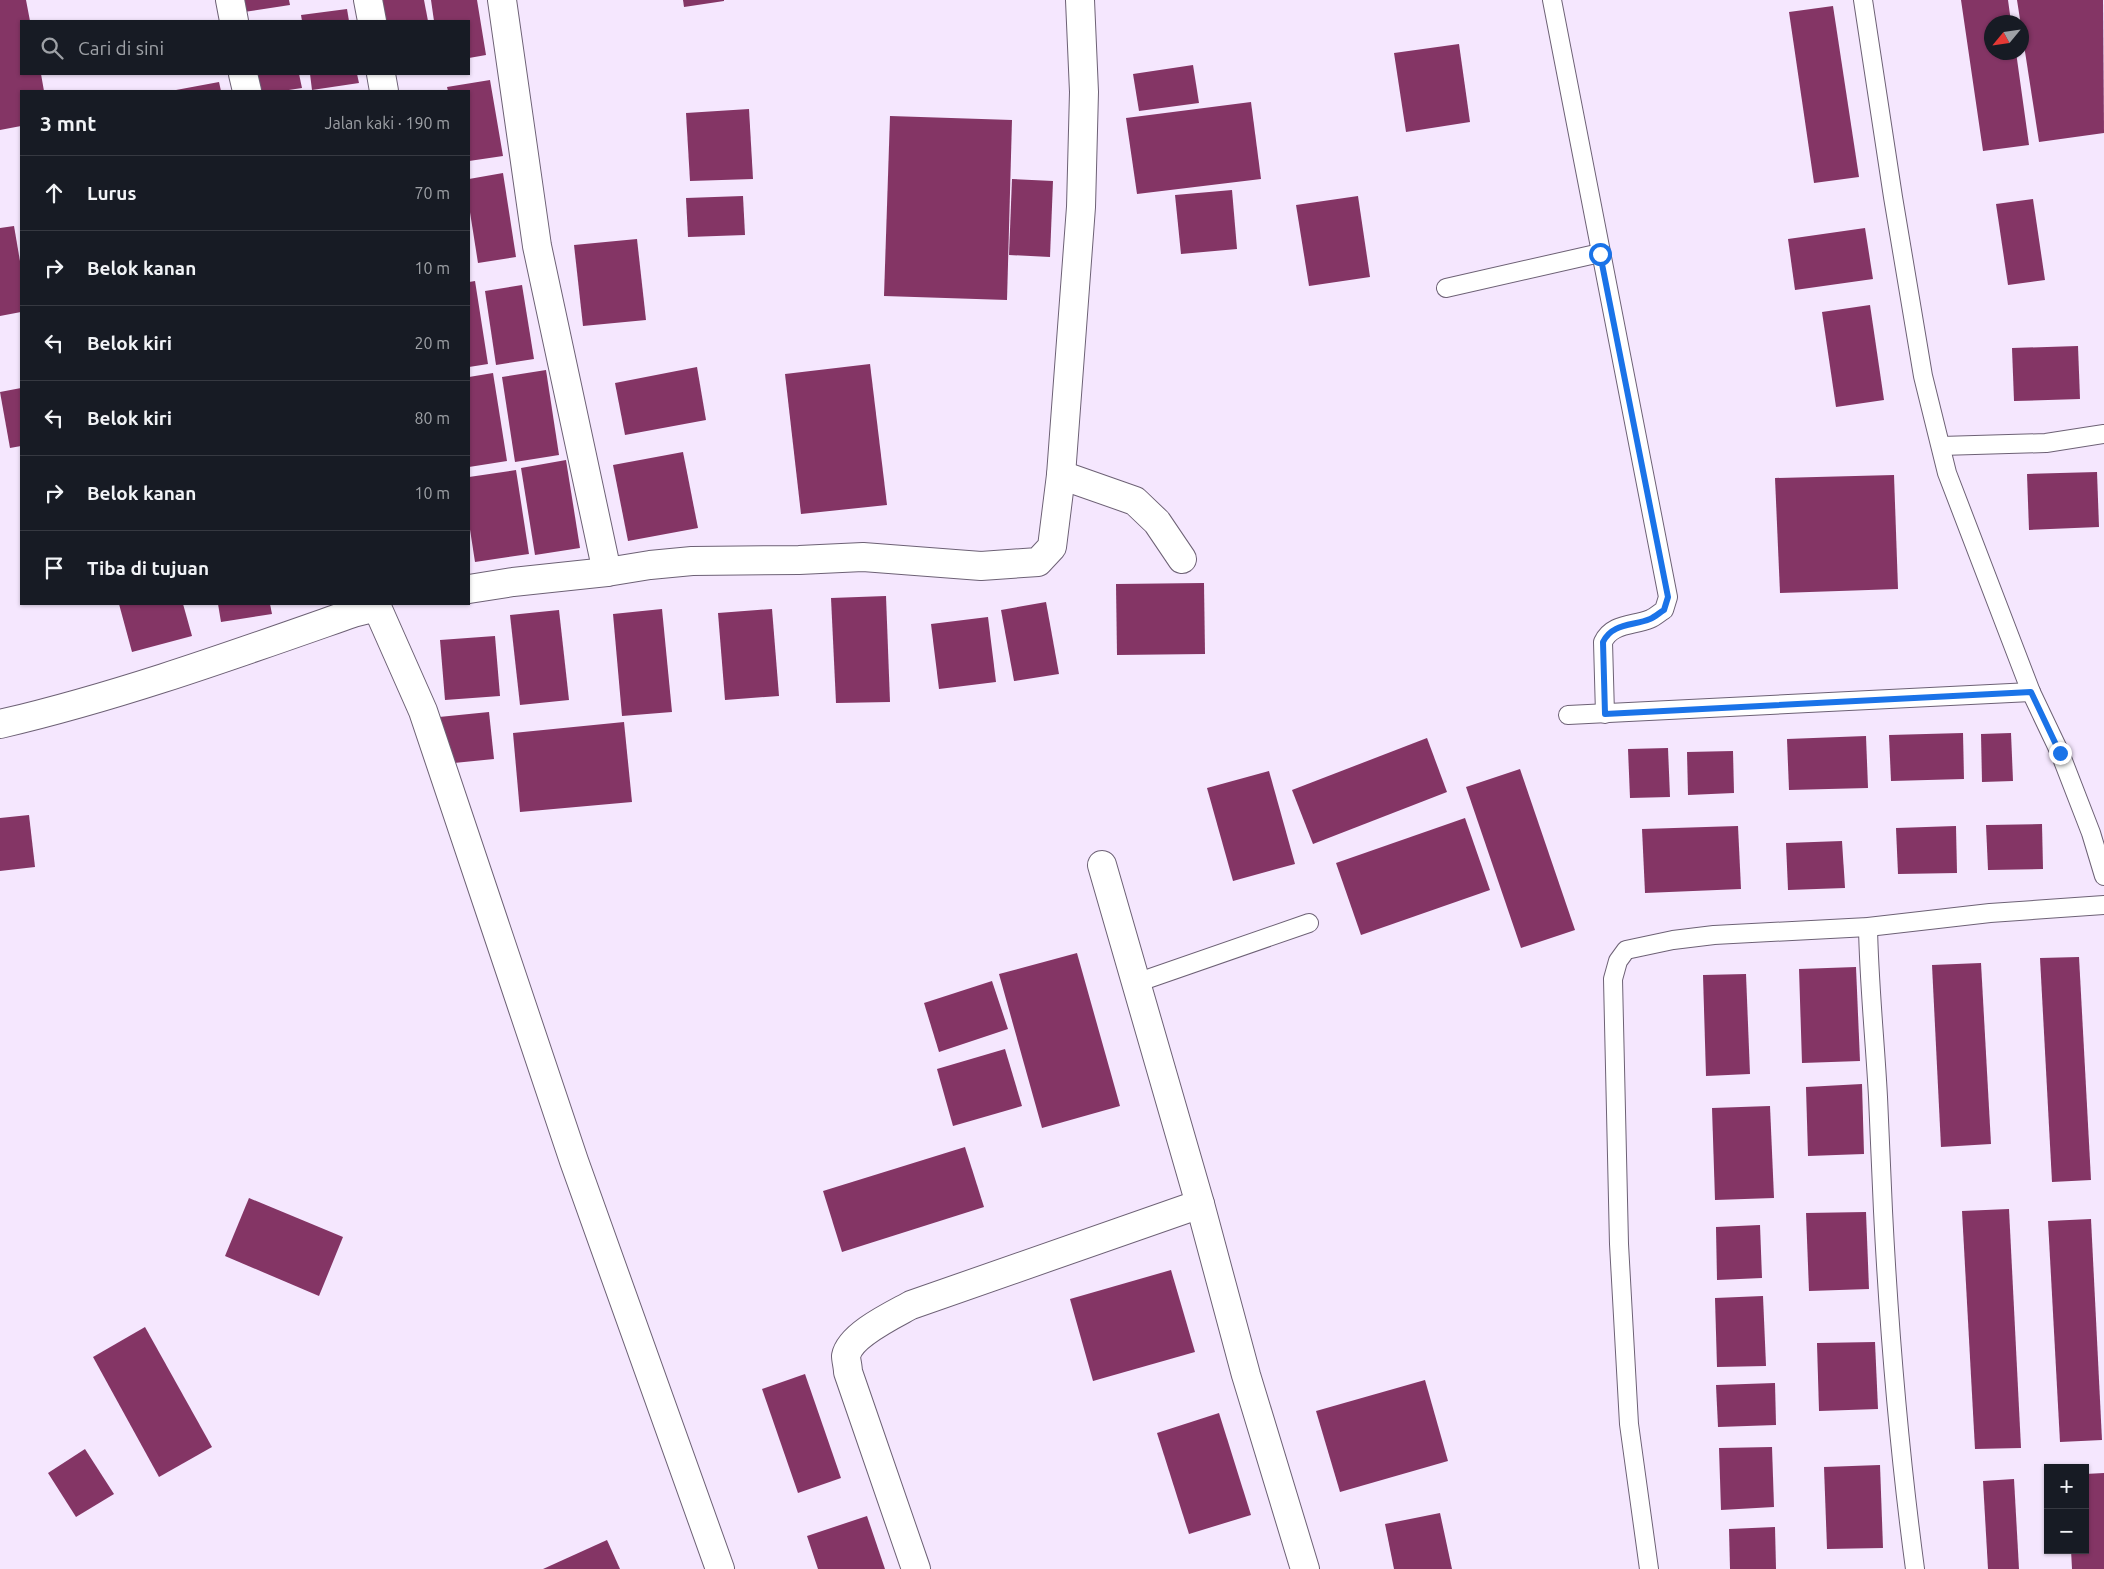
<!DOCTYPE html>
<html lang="id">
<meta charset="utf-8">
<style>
:root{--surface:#171b24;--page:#242831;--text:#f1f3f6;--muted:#9ea1a6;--line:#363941}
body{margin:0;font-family:Ubuntu,sans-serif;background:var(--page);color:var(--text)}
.controls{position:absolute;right:15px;bottom:15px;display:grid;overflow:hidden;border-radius:0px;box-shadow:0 1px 4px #0004}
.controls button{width:45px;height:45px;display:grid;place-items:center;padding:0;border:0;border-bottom:1px solid var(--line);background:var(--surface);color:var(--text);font:25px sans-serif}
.compass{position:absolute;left:1984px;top:15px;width:45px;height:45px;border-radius:50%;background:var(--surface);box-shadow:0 1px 4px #0004;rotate:241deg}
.stop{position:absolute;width:15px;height:15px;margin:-11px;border:4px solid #1a73e8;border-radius:50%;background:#fff}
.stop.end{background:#1a73e8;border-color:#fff;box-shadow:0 1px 5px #0008}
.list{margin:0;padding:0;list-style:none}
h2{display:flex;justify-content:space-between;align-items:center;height:65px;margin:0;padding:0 20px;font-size:21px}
h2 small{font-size:16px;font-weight:400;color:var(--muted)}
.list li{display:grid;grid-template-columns:32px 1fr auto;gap:15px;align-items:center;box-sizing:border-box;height:75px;padding:0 20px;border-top:1px solid var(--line)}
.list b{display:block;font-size:19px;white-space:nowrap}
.list em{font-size:16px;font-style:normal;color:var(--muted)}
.icon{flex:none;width:28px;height:28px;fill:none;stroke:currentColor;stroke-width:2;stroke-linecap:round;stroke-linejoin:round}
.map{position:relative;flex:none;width:2104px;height:1569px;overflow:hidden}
.search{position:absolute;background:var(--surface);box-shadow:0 1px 4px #0004;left:20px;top:20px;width:450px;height:55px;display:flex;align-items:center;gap:12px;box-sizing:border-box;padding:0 18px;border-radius:0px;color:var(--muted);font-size:19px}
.panel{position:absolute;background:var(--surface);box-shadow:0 1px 4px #0004;left:20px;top:90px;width:450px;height:515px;border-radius:0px}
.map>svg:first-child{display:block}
.building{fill:#843565}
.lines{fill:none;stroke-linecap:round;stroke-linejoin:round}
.lane-casing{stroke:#6d6175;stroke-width:20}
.street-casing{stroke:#6d6175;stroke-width:30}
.lane{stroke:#fff;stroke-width:18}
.street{stroke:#fff;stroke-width:28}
.route{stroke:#1a73e8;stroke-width:6}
</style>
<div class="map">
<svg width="2104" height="1569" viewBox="0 0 2104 1569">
<rect width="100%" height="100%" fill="#f5e7fe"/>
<g class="building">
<polygon points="0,0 26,0 30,21 21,21 21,74 41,74 44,91 21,91 21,126 0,130"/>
<polygon points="242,0 289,0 290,5 244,12"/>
<polygon points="382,0 424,0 428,21 385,21"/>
<polygon points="431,0 477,0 486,55 469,58 469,21 434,21"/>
<polygon points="683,0 724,0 724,1 684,7"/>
<polygon points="1961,0 2008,0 2011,22 1992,22 1992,52 2016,52 2029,145 1983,151"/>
<polygon points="2017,0 2103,0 2104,133 2039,142"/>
<polygon points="1833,6 1859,177 1814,183 1789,12"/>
<polygon points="347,9 349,21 302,21 301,15"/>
<polygon points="1459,44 1470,122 1406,132 1394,53"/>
<polygon points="1193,65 1199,103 1139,111 1133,74"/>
<polygon points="255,74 299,74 302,88 282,91 258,91"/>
<polygon points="310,74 357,74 359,83 312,90"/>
<polygon points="490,80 503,156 469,161 469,91 448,91 447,87"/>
<polygon points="219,82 221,91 176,91 176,90"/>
<polygon points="1251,102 1261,179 1137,194 1126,118"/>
<polygon points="749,109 753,179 690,181 686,113"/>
<polygon points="890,116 1012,120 1007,300 884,296"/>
<polygon points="503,173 516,257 478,263 469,206 469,179"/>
<polygon points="1012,179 1053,181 1050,257 1009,255"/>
<polygon points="1232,190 1237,249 1181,254 1175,195"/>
<polygon points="743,196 745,235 688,237 686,198"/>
<polygon points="1358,196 1370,277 1309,286 1296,205"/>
<polygon points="2033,199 2045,280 2008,285 1996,204"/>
<polygon points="14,226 21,267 21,312 0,316 0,228"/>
<polygon points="1865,228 1873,279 1795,290 1788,239"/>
<polygon points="637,239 646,320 583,326 574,245"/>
<polygon points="475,281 488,364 469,367 469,282"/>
<polygon points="522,285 534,359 496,365 485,291"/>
<polygon points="1870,305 1884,400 1836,407 1822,312"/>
<polygon points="2078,346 2080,399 2014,401 2012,348"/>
<polygon points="870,364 887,505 801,514 785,374"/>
<polygon points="697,367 706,420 625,435 615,383"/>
<polygon points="546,370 559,455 515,462 502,377"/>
<polygon points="493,373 507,461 469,467 469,377"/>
<polygon points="21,388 21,446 10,448 0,392"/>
<polygon points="683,452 698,528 628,541 613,465"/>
<polygon points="566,460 580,548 535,555 521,468"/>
<polygon points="516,470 529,554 475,562 469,523 469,477"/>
<polygon points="2097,472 2099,527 2029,530 2027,474"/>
<polygon points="1894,475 1898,589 1780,593 1775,478"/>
<polygon points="1204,583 1205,654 1117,655 1116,584"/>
<polygon points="886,596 890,702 836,703 831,598"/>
<polygon points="1046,602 1059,674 1014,681 1001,610"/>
<polygon points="119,604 183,604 192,636 132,652"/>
<polygon points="218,604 270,604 272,614 221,622"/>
<polygon points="662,609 672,712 622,716 613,614"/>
<polygon points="772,609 779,696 725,700 718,613"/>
<polygon points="559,610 569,700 520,705 510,615"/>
<polygon points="988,617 996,682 939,689 931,624"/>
<polygon points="495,636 500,696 445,700 440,640"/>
<polygon points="489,712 494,759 444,764 439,717"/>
<polygon points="624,722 632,802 520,812 513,733"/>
<polygon points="1963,733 1964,779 1891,781 1889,735"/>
<polygon points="2011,733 2013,781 1982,782 1981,734"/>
<polygon points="1866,736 1868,788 1789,790 1787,739"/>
<polygon points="1427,738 1447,792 1313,844 1292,790"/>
<polygon points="1668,748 1670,797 1630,798 1628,749"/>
<polygon points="1733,751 1734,793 1688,795 1687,752"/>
<polygon points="1520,769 1575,930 1521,948 1466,787"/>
<polygon points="1269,771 1295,864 1233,881 1207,788"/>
<polygon points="29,815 35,867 0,871 0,818"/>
<polygon points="1465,818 1490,890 1361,935 1336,863"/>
<polygon points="2042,824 2043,869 1988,870 1986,825"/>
<polygon points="1738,826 1741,889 1645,893 1642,829"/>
<polygon points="1956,826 1957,873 1898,874 1896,828"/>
<polygon points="1842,841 1845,888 1788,890 1786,843"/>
<polygon points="1077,953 1120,1106 1042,1128 999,974"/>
<polygon points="2079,957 2091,1180 2052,1182 2040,958"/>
<polygon points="1981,963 1991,1144 1941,1147 1932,965"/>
<polygon points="1856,967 1860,1061 1802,1063 1799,969"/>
<polygon points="1746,974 1750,1074 1706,1076 1703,975"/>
<polygon points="992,981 1008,1029 939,1052 924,1003"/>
<polygon points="1005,1049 1022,1106 953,1126 937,1069"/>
<polygon points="1862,1084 1864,1154 1808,1156 1806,1087"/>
<polygon points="1770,1106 1774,1198 1715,1200 1712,1108"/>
<polygon points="965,1147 984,1207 842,1252 823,1191"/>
<polygon points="249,1198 343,1237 319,1296 225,1256"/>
<polygon points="2009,1209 2021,1448 1975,1449 1962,1211"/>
<polygon points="1866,1212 1869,1289 1809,1291 1806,1213"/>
<polygon points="2091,1219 2102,1440 2060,1442 2048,1221"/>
<polygon points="1760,1225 1762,1278 1717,1280 1716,1227"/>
<polygon points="1171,1270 1195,1352 1093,1381 1070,1299"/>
<polygon points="1763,1296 1766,1366 1717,1367 1715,1298"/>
<polygon points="145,1327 212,1447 159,1477 93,1357"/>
<polygon points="1875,1342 1878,1409 1819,1411 1817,1343"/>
<polygon points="805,1374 841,1478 798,1493 762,1389"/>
<polygon points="1425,1380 1448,1461 1340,1492 1316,1411"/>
<polygon points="1775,1383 1776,1425 1718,1427 1716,1385"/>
<polygon points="1219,1413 1251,1515 1189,1534 1157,1433"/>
<polygon points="1772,1447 1774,1507 1721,1510 1719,1448"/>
<polygon points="85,1449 114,1494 76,1517 48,1473"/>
<polygon points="1880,1465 1883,1548 1827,1549 1824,1467"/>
<polygon points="2104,1473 2104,1569 2072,1569 2071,1550 2085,1550 2085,1474"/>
<polygon points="2014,1479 2019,1569 1988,1569 1983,1481"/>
<polygon points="1440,1513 1452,1569 1394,1569 1385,1524"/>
<polygon points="867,1516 885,1569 818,1569 807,1536"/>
<polygon points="1775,1527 1776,1569 1730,1569 1729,1529"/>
<polygon points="607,1540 620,1569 543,1569"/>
</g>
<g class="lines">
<defs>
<g id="lane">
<path d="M1552,0l116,597 -4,13c-5,3 -9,7 -14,9 -17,7 -38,4 -47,23l2,72"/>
<polyline points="1863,0 1893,197 1923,376 1947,473 2031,692 2060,753 2091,833 2104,876"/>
<polyline points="1446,288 1600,253"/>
<polyline points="1941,446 2046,443 2104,434"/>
<polyline points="1568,715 2031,692"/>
<path d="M1868,927c1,57 7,113 10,170 2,38 3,76 5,114 6,119 16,239 32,358"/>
<polyline points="1136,983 1309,923"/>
<polyline points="1649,1569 1629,1424 1619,1244 1613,979 1618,961 1626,950 1673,940 1714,935 1868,927 1990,913 2104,905"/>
</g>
<g id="street">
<polyline points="230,0 234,21"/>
<polyline points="368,0 372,21"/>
<polyline points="502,0 537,246 607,572"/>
<polyline points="243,74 247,91"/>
<polyline points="381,74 384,91"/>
<polyline points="1061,475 1135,501 1157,522 1182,559"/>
<polyline points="469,589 513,582 607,572 650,565 692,561 799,560 863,557 981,566 1038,562 1052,547 1061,475 1081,207 1084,92 1080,0"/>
<path d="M0,724c120,-28 236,-70 353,-111l24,-6 46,104 151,450 146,408"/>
<polyline points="1102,865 1200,1204 1246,1375 1305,1569"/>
<path d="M916,1569l-68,-197c0,-5 -2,-12 -2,-16 4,-21 47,-41 65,-51l289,-101"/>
</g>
</defs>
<use href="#lane" class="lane-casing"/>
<use href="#street" class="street-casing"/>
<use href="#lane" class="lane"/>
<use href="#street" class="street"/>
</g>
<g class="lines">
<path class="route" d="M1600,254l68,343 -4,13c-5,3 -9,7 -14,9 -17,7 -38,4 -47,23l2,72 426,-22 29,61"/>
</g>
</svg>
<div class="controls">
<button>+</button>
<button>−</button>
</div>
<svg class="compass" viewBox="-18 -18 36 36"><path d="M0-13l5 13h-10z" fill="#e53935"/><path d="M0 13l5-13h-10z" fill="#9ea1a6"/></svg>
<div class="stop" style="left:1600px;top:254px"></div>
<div class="stop end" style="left:2060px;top:753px"></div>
<div class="search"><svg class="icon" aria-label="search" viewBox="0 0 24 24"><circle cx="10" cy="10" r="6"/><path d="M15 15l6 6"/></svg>Cari di sini</div>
<section class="panel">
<h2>3 mnt<small>Jalan kaki · 190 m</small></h2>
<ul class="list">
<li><svg class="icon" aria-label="ahead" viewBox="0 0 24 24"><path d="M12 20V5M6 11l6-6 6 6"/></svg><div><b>Lurus</b></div><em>70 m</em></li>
<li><svg class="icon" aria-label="right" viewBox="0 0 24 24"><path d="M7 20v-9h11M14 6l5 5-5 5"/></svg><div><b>Belok kanan</b></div><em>10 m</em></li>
<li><svg class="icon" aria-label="left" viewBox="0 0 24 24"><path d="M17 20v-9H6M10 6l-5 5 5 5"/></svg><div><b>Belok kiri</b></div><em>20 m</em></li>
<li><svg class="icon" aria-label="left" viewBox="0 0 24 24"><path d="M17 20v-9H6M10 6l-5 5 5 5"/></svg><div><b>Belok kiri</b></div><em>80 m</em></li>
<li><svg class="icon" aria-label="right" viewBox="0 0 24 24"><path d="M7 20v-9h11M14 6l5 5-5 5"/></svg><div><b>Belok kanan</b></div><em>10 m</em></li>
<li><svg class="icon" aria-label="arrive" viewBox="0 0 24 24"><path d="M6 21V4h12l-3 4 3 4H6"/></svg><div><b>Tiba di tujuan</b></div></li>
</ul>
</section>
</div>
